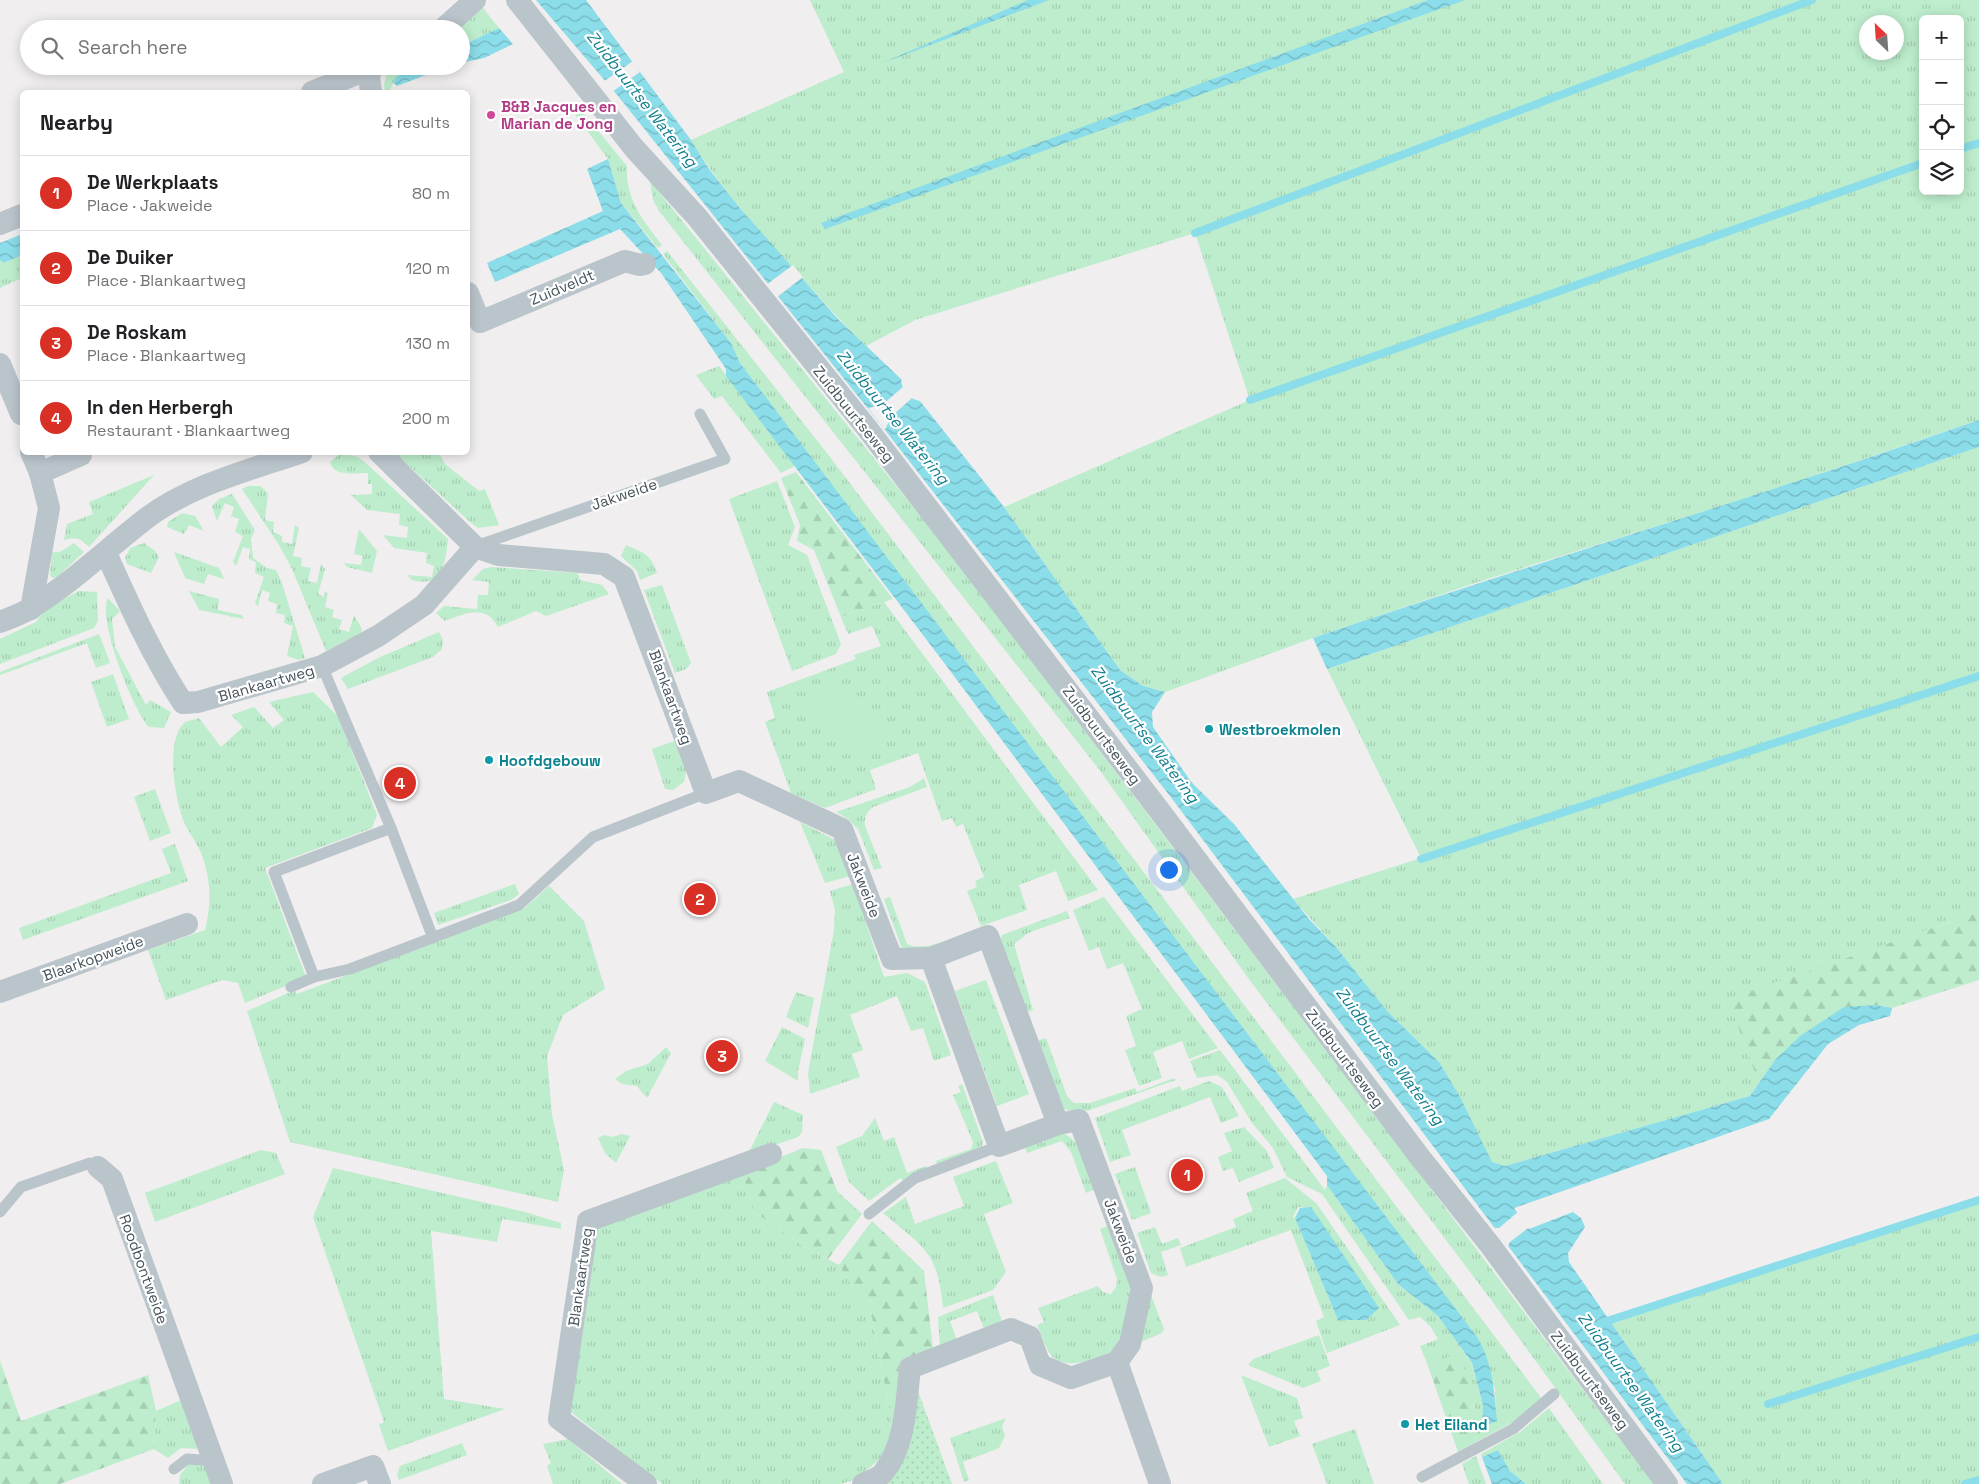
<!DOCTYPE html>
<meta charset="utf-8">
<style>
:root{--surface:#fff;--page:#f2f2f2;--text:#202124;--muted:#757577;--line:#e0e0e0;--accent:#d93025}
body{margin:0;font-family:"Space Grotesk",sans-serif;background:var(--page);color:var(--text)}
.controls{position:absolute;right:15px;top:15px;display:grid;overflow:hidden;border-radius:8px;box-shadow:0 2px 12px #0003}
.controls button{width:45px;height:45px;display:grid;place-items:center;padding:0;border:0;border-bottom:1px solid var(--line);background:var(--surface);color:var(--text);font:25px sans-serif}
.compass{position:absolute;left:1859px;top:15px;width:45px;height:45px;border-radius:50%;background:var(--surface);box-shadow:0 2px 12px #0003;rotate:335deg}
.you{position:absolute;left:1168px;top:869px;width:18px;height:18px;margin:-12px;border:4px solid #fff;border-radius:50%;background:#1a73e8;box-shadow:0 0 0 8px #1a73e833}
.badge{display:grid;place-items:center;width:32px;height:32px;border-radius:50%;background:var(--accent);color:#fff;font-size:16px;font-weight:700}
.pin{position:absolute;translate:-50% -50%;border:2px solid #fff;box-shadow:0 1px 5px #0006}
.list{margin:0;padding:0;list-style:none}
h2{display:flex;justify-content:space-between;align-items:center;height:65px;margin:0;padding:0 20px;font-size:21px}
h2 small{font-size:16px;font-weight:400;color:var(--muted)}
.list li{display:grid;grid-template-columns:32px 1fr auto;gap:15px;align-items:center;box-sizing:border-box;height:75px;padding:0 20px;border-top:1px solid var(--line)}
.list b{display:block;font-size:19px;white-space:nowrap}
.list p{margin:0;font-size:16px;white-space:nowrap;color:var(--muted)}
.list em{font-size:16px;font-style:normal;color:var(--muted)}
.icon{flex:none;width:28px;height:28px;fill:none;stroke:currentColor;stroke-width:2;stroke-linecap:round;stroke-linejoin:round}
.map{position:relative;flex:none;width:1979px;height:1484px;overflow:hidden}
.search{position:absolute;background:var(--surface);box-shadow:0 2px 12px #0003;left:20px;top:20px;width:450px;height:55px;display:flex;align-items:center;gap:12px;box-sizing:border-box;padding:0 18px;border-radius:28px;color:var(--muted);font-size:19px}
.panel{position:absolute;background:var(--surface);box-shadow:0 2px 12px #0003;left:20px;top:90px;width:450px;height:365px;border-radius:8px}
.map>svg:first-child{display:block}
.grass{fill:url(#grass-tufts);fill-rule:evenodd}
.forest{fill:url(#forest-firs)}
.garden{fill:url(#garden-dots)}
.pitch{fill:#bdedcc}
.water{fill:url(#water-waves)}
.pier{fill:#f0eeee}
.lines{fill:none;stroke-linecap:round;stroke-linejoin:round}
.stream{stroke:#8bdde9;stroke-width:8}
.service{stroke:#bac4cb;stroke-width:11}
.minor{stroke:#bac4cb;stroke-width:22}
.hotel-dot{fill:#d1479c;stroke:#fff;stroke-width:2}
.culture-dot{fill:#0f9aa8;stroke:#fff;stroke-width:2}
.labels{text-anchor:middle;dominant-baseline:central;stroke-width:4.5;stroke-linejoin:round;paint-order:stroke}
.hotel-label{font-size:15px;font-weight:bold;fill:#b23c85;stroke:#fff;text-anchor:start}
.street-label{font-size:15px;fill:#47535b;stroke:#fff}
.culture-label{font-size:15px;font-weight:bold;fill:#0d838f;stroke:#fff;text-anchor:start}
.water-label{font-size:16px;font-style:italic;fill:#107f8e;stroke:#fff}
</style>
<div class="map">
<svg width="1979" height="1484" viewBox="0 0 1979 1484">
<defs>
<pattern id="grass-tufts" width="24" height="20" patternUnits="userSpaceOnUse" patternTransform="scale(1.25)"><rect width="24" height="20" fill="#bdedcc"/><path d="M3 7l-1-3M5 7V3M7 7l1-3M15 17l-1-3M17 17v-4M19 17l1-3" fill="none" stroke="#a4cdb1"/></pattern>
<pattern id="forest-firs" width="22" height="20" patternUnits="userSpaceOnUse" patternTransform="scale(1.25)"><rect width="22" height="20" fill="#bdedcc"/><path d="M5 1l3.5 6h-7zM16 11l3.5 6h-7z" fill="#a4cdb1"/></pattern>
<pattern id="garden-dots" width="8" height="8" patternUnits="userSpaceOnUse" patternTransform="scale(1.25)"><rect width="8" height="8" fill="#bdedcc"/><path d="M2 2h.1M6 6h.1" fill="none" stroke="#a4cdb1" stroke-width="1.8" stroke-linecap="round"/></pattern>
<pattern id="water-waves" width="16" height="10" patternUnits="userSpaceOnUse" patternTransform="scale(1.25)"><rect width="16" height="10" fill="#8bdde9"/><path d="M0 5q4-4 8 0t8 0" fill="none" stroke="#73b6c0"/></pattern>
</defs>
<rect width="100%" height="100%" fill="#f0eeee"/>
<g class="grass">
<path d="M810,0h1169v420l-211,71 -293,92 -162,55 -148,54 -22,-6 -23,-16 -116,-163 246,-107 -55,-167 -280,87 -49,26c-28,-27 -54,-57 -81,-86 -34,-38 -67,-76 -94,-120l153,-68zM1923,19h37v172h-37zM1866,22h30v30h-30z"/>
<polygon points="483,8 499,28 461,46 461,29 458,29"/>
<polygon points="395,66 418,66 396,77 389,92 385,92 384,84 388,71"/>
<path d="M581,110l46,56c-2,33 16,54 35,79l-4,3 -37,-45 -13,-44 -34,-46z"/>
<polygon points="650,181 944,545 1654,1484 1625,1484 1492,1301 1251,982 1101,772 659,211 653,200"/>
<polygon points="667,251 830,457 1542,1399 1515,1421 1476,1442 1474,1405 1456,1354 1428,1366 1420,1346 1438,1339 1430,1326 1420,1317 1409,1320 1322,1194 1287,1177 1273,1148 1252,1123 1227,1082 1217,1075 1197,1078 1190,1061 1220,1050 1325,1190 1327,1185 1398,1284 1438,1316 1472,1364 1483,1405 1482,1427 1496,1421 1495,1388 740,363 731,343 663,254"/>
<polygon points="22,255 22,278 0,288 0,260 4,263"/>
<polygon points="719,366 795,466 781,473 722,396 714,399 696,375"/>
<polygon points="1979,447 1979,912 1729,999 1759,1083 1750,1096 1505,1166 1492,1162 1439,1062 1388,1012 1336,947 1293,899 1421,858 1327,669"/>
<path d="M341,453l17,4 9,7 81,75c-2,22 -6,50 -36,41l-5,-5 25,2 2,-11 -8,-3 1,-10 -33,-5 -11,-13 24,3 1,-11 -9,-2 1,-11 -33,-4 -16,-15 21,-1v-10h-4v-11c-12,0 -35,4 -38,-11z"/>
<polygon points="395,453 439,453 445,464 479,491 485,489 499,525 478,528 470,522"/>
<path d="M154,475l-65,72c-8,-8 -13,-11 -25,-7l3,-16 26,-10 -4,-12z"/>
<polygon points="777,481 795,527 788,545 807,555 841,644 836,654 792,671 729,499"/>
<polygon points="248,486 260,486 268,493 265,520 274,522 273,532 282,536 282,542 292,544 295,525 299,528 293,556 302,558 301,566 311,568 308,581 317,583 321,564 325,569 318,594 324,597 325,592 328,593 325,607 334,610 332,617 342,620 339,629 349,632 354,615 362,629 361,633 326,651 292,569 279,545 242,489"/>
<polygon points="232,494 255,530 251,539 253,558 267,568 276,570 282,583 305,658 299,660 287,656 293,626 284,623 285,615 276,613 277,604 268,601 270,593 262,590 258,606 255,603 264,577 255,573 256,562 249,559 250,549 243,547 236,566 233,562 243,536 235,532 239,519 231,516 234,507 225,503 217,521 212,506 219,499"/>
<polygon points="182,513 195,516 204,531 189,525 184,534 167,527 168,522"/>
<polygon points="359,529 377,551 372,573 347,567 344,563 361,565 363,556 354,554"/>
<path d="M74,543l10,9 -26,24 -5,2 -3,-3 2,-23c10,2 14,-5 22,-9z"/>
<polygon points="144,543 155,551 159,557 151,573 127,564 125,558 130,548"/>
<path d="M626,545c18,8 25,9 31,28l-17,7 -3,-9 -16,-15z"/>
<polygon points="174,552 219,568 224,579 208,574 204,584 185,578"/>
<path d="M491,567l87,6 2,7 22,5 7,9 -63,22 -10,-5 -38,16c-13,-24 -33,-13 -53,-6l-9,-8 8,-7 33,3 1,-14h10l1,-13 -17,-2 11,-11z"/>
<polygon points="662,585 691,663 686,669 675,673 644,590"/>
<polygon points="79,591 97,592 98,621 94,628 0,664 0,639 36,622 45,609"/>
<polygon points="189,591 219,599 218,610 242,615 244,619 199,610"/>
<path d="M108,598l12,13 -8,8 3,28 31,58 4,-5 21,12 -7,16 -15,-1c-16,-17 -52,-108 -41,-129z"/>
<polygon points="884,602 1098,890 1068,901 1056,871 1019,885 1027,910 981,926 967,891 977,887 975,881 984,877 963,824 956,827 952,818 942,821 918,753 870,770 876,789 825,808 791,793 765,722 775,718 767,692 856,659 854,655 881,646 872,626 848,634 841,617"/>
<polygon points="439,632 443,640 442,649 433,657 348,689 341,678 378,658"/>
<polygon points="99,634 110,663 96,668 87,643 0,675 0,672"/>
<polygon points="113,674 129,719 107,727 91,682"/>
<path d="M313,692l25,24 39,99 -5,13 -107,40 41,109 -61,26 -7,-20 -16,-3 -56,20 -18,-50 57,-20c6,-23 6,-46 -1,-69 -4,-15 -15,-27 -21,-41 -8,-23 -18,-78 1,-97 4,-3 10,-3 15,-5l22,29 22,-20 -12,-12 23,-8 19,21 11,-8 -15,-18z"/>
<polygon points="677,740 687,766 684,782 673,790 665,789 652,749"/>
<path d="M924,778l3,9 -54,20c-7,6 -9,10 -8,19l17,42 -8,2 -16,-41 -10,-10 -12,-7 74,-25z"/>
<polygon points="155,789 171,833 150,841 134,797"/>
<polygon points="800,822 835,840 850,876 825,883"/>
<polygon points="175,844 188,881 23,940 19,928 171,873 162,849"/>
<polygon points="515,884 519,894 511,900 438,925 434,913"/>
<polygon points="853,884 884,977 907,973 925,982 951,1055 934,1061 923,1028 911,1031 897,996 850,1015 863,1050 852,1054 860,1077 810,1094 808,1073 834,930 835,910 830,891"/>
<polygon points="549,886 584,921 605,989 563,1015 547,1056 552,1115 564,1170 558,1202 290,1142 247,1011 295,990 297,994 525,908"/>
<path d="M890,897l17,47c20,9 52,-9 72,-16 -22,11 -55,36 -78,18l-17,-47z"/>
<polygon points="1104,897 1218,1048 1189,1059 1182,1041 1153,1052 1162,1078 1139,1086 1125,1050 1136,1046 1126,1016 1142,1009 1123,963 1107,969 1099,947 1089,951 1073,910"/>
<polygon points="1067,911 1070,918 1028,933 1014,944 1033,1010 1025,1013 999,942 1002,935"/>
<polygon points="986,980 1029,1094 997,1106 955,991"/>
<polygon points="796,992 814,998 808,1028 786,1017"/>
<polygon points="782,1027 805,1039 798,1071 798,1081 765,1061"/>
<polygon points="1046,1038 1067,1096 1074,1103 1090,1103 1135,1088 1137,1092 1174,1078 1176,1080 1081,1113 1064,1109 1036,1041"/>
<polygon points="666,1047 671,1053 647,1098 637,1086 622,1084 615,1079 626,1071 648,1064"/>
<polygon points="1209,1081 1222,1087 1239,1116 1221,1123 1210,1097 1122,1130 1131,1155 1110,1162 1095,1118 1180,1086 1182,1091"/>
<polygon points="962,1084 983,1142 981,1148 938,1167 936,1161 971,1149 973,1142 953,1095 961,1092 958,1086"/>
<polygon points="774,1102 803,1115 802,1132 798,1137 748,1154"/>
<polygon points="875,1118 884,1141 894,1137 907,1173 926,1166 928,1170 904,1181 900,1178 869,1201 849,1182 836,1147 862,1136"/>
<polygon points="1244,1127 1267,1151 1274,1168 1239,1182 1233,1168 1223,1171 1218,1157 1232,1151 1224,1133"/>
<path d="M1058,1132c25,5 29,36 37,57l-9,4 -15,-41 -9,-11 -35,12 -3,-9z"/>
<polygon points="622,1134 630,1136 616,1163 605,1153 598,1138 604,1135 613,1137"/>
<polygon points="261,1150 276,1153 285,1174 155,1222 145,1193"/>
<path d="M996,1161l17,42 -29,11 22,58 -13,18 -50,18c-5,-57 -19,-60 -60,-95l23,-16 9,27 49,-18 -11,-29z"/>
<polygon points="1135,1167 1151,1213 1132,1220 1115,1174"/>
<polygon points="333,1168 525,1212 561,1223 561,1229 502,1219 497,1242 431,1231 444,1399 505,1409 388,1451 379,1425 384,1422 313,1217"/>
<polygon points="742,1173 755,1212 804,1247 839,1265 872,1317 893,1428 881,1458 856,1479 841,1484 662,1484 571,1412 593,1231 607,1223"/>
<path d="M1285,1178l32,26 83,121 -73,28 -11,-32 8,-4 -33,-87 -105,37 -6,-19 56,-21 -3,-8 20,-8 -7,-18zM1298,1207l13,1 27,112 -43,-102 -2,-1z"/>
<polygon points="1979,1200 1979,1484 1723,1484 1610,1321"/>
<path d="M1108,1226l26,72 -13,50c-21,8 -57,28 -73,3 -4,-8 -7,-18 -11,-26l7,-3 -6,-14 60,-22 5,6 8,2 5,-7 1,-8 -17,-50z"/>
<polygon points="1155,1227 1162,1244 1178,1238 1181,1245 1161,1252 1168,1275 1161,1277 1151,1273 1137,1233"/>
<polygon points="993,1295 1003,1324 985,1331 977,1311 950,1321 957,1341 940,1347 938,1317"/>
<polygon points="1151,1295 1164,1329 1162,1333 1136,1344"/>
<polygon points="1319,1335 1330,1366 1317,1371 1321,1381 1303,1388 1248,1365 1253,1359"/>
<polygon points="1241,1375 1297,1398 1303,1418 1294,1421 1300,1436 1269,1447"/>
<polygon points="181,1400 199,1449 181,1448 168,1458 154,1449 156,1411"/>
<polygon points="1549,1408 1603,1484 1526,1484 1510,1471 1498,1450 1482,1457 1481,1454 1520,1432"/>
<polygon points="1006,1418 1002,1426 1005,1436 999,1448 963,1462 969,1480 964,1482 950,1438"/>
<polygon points="1355,1429 1374,1484 1327,1484 1312,1444"/>
<polygon points="568,1439 622,1484 553,1484 547,1466 551,1463 543,1444"/>
<polygon points="462,1443 467,1455 399,1480 397,1475 400,1466"/>
<polygon points="1476,1456 1486,1484 1469,1484 1462,1464"/>
<polygon points="189,1464 207,1466 215,1484 179,1484 180,1475"/>
</g>
<g class="forest">
<polygon points="796,472 893,599 841,617 814,550 797,541 800,525 781,478"/>
<polygon points="1979,912 1979,980 1892,1008 1876,1005 1775,1060 1759,1083 1728,999"/>
<polygon points="803,1148 821,1150 837,1191 862,1214 828,1259 804,1247 755,1212 742,1173"/>
<polygon points="872,1221 924,1271 933,1349 900,1363 893,1428 872,1317 839,1265"/>
<path d="M1456,1354c18,25 19,58 20,88l-18,10 -30,-86z"/>
<polygon points="0,1361 21,1421 148,1375 156,1411 154,1449 60,1484 0,1484"/>
</g>
<polygon class="garden" points="918,1391 952,1484 881,1484"/>
<polygon class="pitch" points="825,683 887,737 865,763 803,708"/>
<g class="water">
<path d="M536,0h50l105,140 18,29 30,38 99,112 63,60c1,12 8,20 19,22l84,106 116,163 23,16 22,6 -13,20 1,15 39,56 42,41 75,95 27,28 52,65 51,50 21,35 32,65 13,4 245,-70 25,-36 25,-24 44,-29 32,-2 16,3 -2,8 -31,9 -31,19 -59,75 -255,89 15,21 44,-17 8,6 4,9 -17,26 1,9 154,222h-36l-514,-684 -288,-370 -267,-334z"/>
<polygon points="1028,0 1049,0 880,64"/>
<polygon points="1428,0 1465,0 825,229 821,223"/>
<polygon points="499,28 513,44 484,58 461,63 461,46"/>
<polygon points="418,66 454,66 449,69 447,67 397,86 393,82 396,77"/>
<path d="M608,159l13,44 110,140 9,20 737,974c16,26 17,54 20,84l-15,6 1,-22 -11,-42 -34,-47 -40,-32 -71,-99v-9l-382,-512 -219,-288v-7l-65,-96 -41,-44 -125,53 -8,-19 116,-52 -16,-42z"/>
<polygon points="22,234 22,255 4,263 0,260 0,243"/>
<path d="M1979,420v27l-652,222 -14,-31c221,-75 445,-141 666,-218z"/>
<polygon points="1311,1207 1379,1308 1366,1320 1338,1320 1295,1218 1300,1208"/>
<polygon points="1498,1450 1510,1471 1526,1484 1492,1484 1482,1457"/>
</g>
<g class="pier">
<polygon points="633,61 640,72 612,92 603,82"/>
<polygon points="793,265 803,277 776,298 766,285"/>
<polygon points="904,386 913,397 891,417 885,430 868,408 882,405"/>
<polygon points="1519,1211 1531,1226 1510,1242 1507,1248 1492,1228 1499,1228"/>
</g>
<g class="lines">
<g class="stream">
<polyline points="1960,149 1979,143"/>
<polyline points="1195,233 1812,0"/>
<polyline points="1250,400 1923,163"/>
<polyline points="1421,859 1979,676"/>
<polyline points="1601,1323 1979,1200"/>
<polyline points="1768,1404 1979,1337"/>
<polyline points="1965,1484 1979,1480"/>
</g>
<g class="service">
<polyline points="479,545 725,459 700,414"/>
<polyline points="322,666 391,828 433,938"/>
<polyline points="314,977 274,872 391,828"/>
<polyline points="291,987 314,977 350,969 519,905 593,837 706,793"/>
<polyline points="0,1212 21,1187 90,1163 98,1167"/>
<polyline points="869,1214 915,1178 999,1146"/>
<polyline points="174,1469 187,1459 214,1461"/>
<polyline points="1422,1477 1513,1429 1554,1394"/>
</g>
<g class="minor">
<polyline points="517,0 634,148 697,217 866,427 1162,814 1419,1156 1490,1245 1667,1484"/>
<polyline points="443,29 475,0"/>
<polyline points="368,69 371,92"/>
<polyline points="312,92 376,66"/>
<polyline points="0,224 22,215"/>
<polyline points="468,293 480,322 625,261 640,265 645,264"/>
<polyline points="0,364 21,414"/>
<polyline points="379,452 475,547 499,555 604,564 624,577 706,793 739,781 842,829 892,959 931,958 999,1146 1058,1124 1079,1120 1142,1288 1130,1344 1117,1362"/>
<polyline points="40,473 81,455"/>
<path d="M106,553c23,51 46,103 77,150l15,-1 124,-36 56,-30 46,-31 51,-58"/>
<polyline points="31,609 49,508 40,473 31,452"/>
<path d="M0,622c10,-4 22,-8 31,-14 42,-26 78,-61 117,-91 45,-33 102,-47 154,-65"/>
<polyline points="931,958 988,936 1058,1124"/>
<polyline points="0,992 187,924"/>
<polyline points="98,1167 112,1179 222,1484"/>
<polyline points="323,1484 373,1466 380,1484"/>
<polyline points="646,1484 559,1419 588,1221 771,1154"/>
<path d="M863,1484c6,-3 16,-6 20,-11 23,-28 23,-71 27,-105l101,-39 19,8 10,28 31,13 46,-16 43,122"/>
</g>
</g>
<circle class="hotel-dot" cx="491" cy="115" r="5"/>
<g class="culture-dot">
<circle cx="1209" cy="729" r="5"/>
<circle cx="489" cy="760" r="5"/>
<circle cx="1405" cy="1424" r="5"/>
</g>
<g class="labels">
<g class="hotel-label">
<text x="501" y="106">B&amp;B Jacques en<tspan x="501" dy="17">Marian de Jong</tspan></text>
</g>
<g class="street-label">
<text transform="translate(562 287) rotate(-23)">Zuidveldt</text>
<text transform="translate(854 414) rotate(51)">Zuidbuurtseweg</text>
<text transform="translate(624 494) rotate(-19)">Jakweide</text>
<text transform="translate(266 683) rotate(-16)">Blankaartweg</text>
<text transform="translate(671 697) rotate(70)">Blankaartweg</text>
<text transform="translate(1102 735) rotate(53)">Zuidbuurtseweg</text>
<text transform="translate(864 885) rotate(69)">Jakweide</text>
<text transform="translate(93 958) rotate(-20)">Blaarkopweide</text>
<text transform="translate(1345 1058) rotate(53)">Zuidbuurtseweg</text>
<text transform="translate(1121 1231) rotate(69)">Jakweide</text>
<text transform="translate(144 1269) rotate(70)">Roodbontweide</text>
<text transform="translate(580 1277) rotate(-82)">Blankaartweg</text>
<text transform="translate(1590 1380) rotate(53)">Zuidbuurtseweg</text>
</g>
<g class="culture-label">
<text x="1219" y="729">Westbroekmolen</text>
<text x="499" y="760">Hoofdgebouw</text>
<text x="1415" y="1424">Het Eiland</text>
</g>
<g class="water-label">
<text transform="translate(642 99) rotate(52)">Zuidbuurtse Watering</text>
<text transform="translate(893 417) rotate(51)">Zuidbuurtse Watering</text>
<text transform="translate(1145 734) rotate(53)">Zuidbuurtse Watering</text>
<text transform="translate(1390 1056) rotate(53)">Zuidbuurtse Watering</text>
<text transform="translate(1631 1382) rotate(54)">Zuidbuurtse Watering</text>
</g>
</g>
</svg>
<div class="controls">
<button>+</button>
<button>−</button>
<button><svg class="icon" aria-label="locate" viewBox="0 0 24 24"><circle cx="12" cy="12" r="6"/><path d="M12 2v4M12 18v4M2 12h4M18 12h4"/></svg></button>
<button><svg class="icon" aria-label="layers" viewBox="0 0 24 24"><path d="M12 4l9 5-9 5-9-5zM3 14l9 5 9-5"/></svg></button>
</div>
<svg class="compass" viewBox="-18 -18 36 36"><path d="M0-13l5 13h-10z" fill="#e53935"/><path d="M0 13l5-13h-10z" fill="#757577"/></svg>
<div class="you"></div>
<div class="pin badge" style="left:1187px;top:1175px">1</div>
<div class="pin badge" style="left:700px;top:899px">2</div>
<div class="pin badge" style="left:722px;top:1056px">3</div>
<div class="pin badge" style="left:400px;top:783px">4</div>
<div class="search"><svg class="icon" aria-label="search" viewBox="0 0 24 24"><circle cx="10" cy="10" r="6"/><path d="M15 15l6 6"/></svg>Search here</div>
<section class="panel">
<h2>Nearby<small>4 results</small></h2>
<ul class="list">
<li><span class="badge">1</span><div><b>De Werkplaats</b><p>Place · Jakweide</p></div><em>80 m</em></li>
<li><span class="badge">2</span><div><b>De Duiker</b><p>Place · Blankaartweg</p></div><em>120 m</em></li>
<li><span class="badge">3</span><div><b>De Roskam</b><p>Place · Blankaartweg</p></div><em>130 m</em></li>
<li><span class="badge">4</span><div><b>In den Herbergh</b><p>Restaurant · Blankaartweg</p></div><em>200 m</em></li>
</ul>
</section>
</div>
